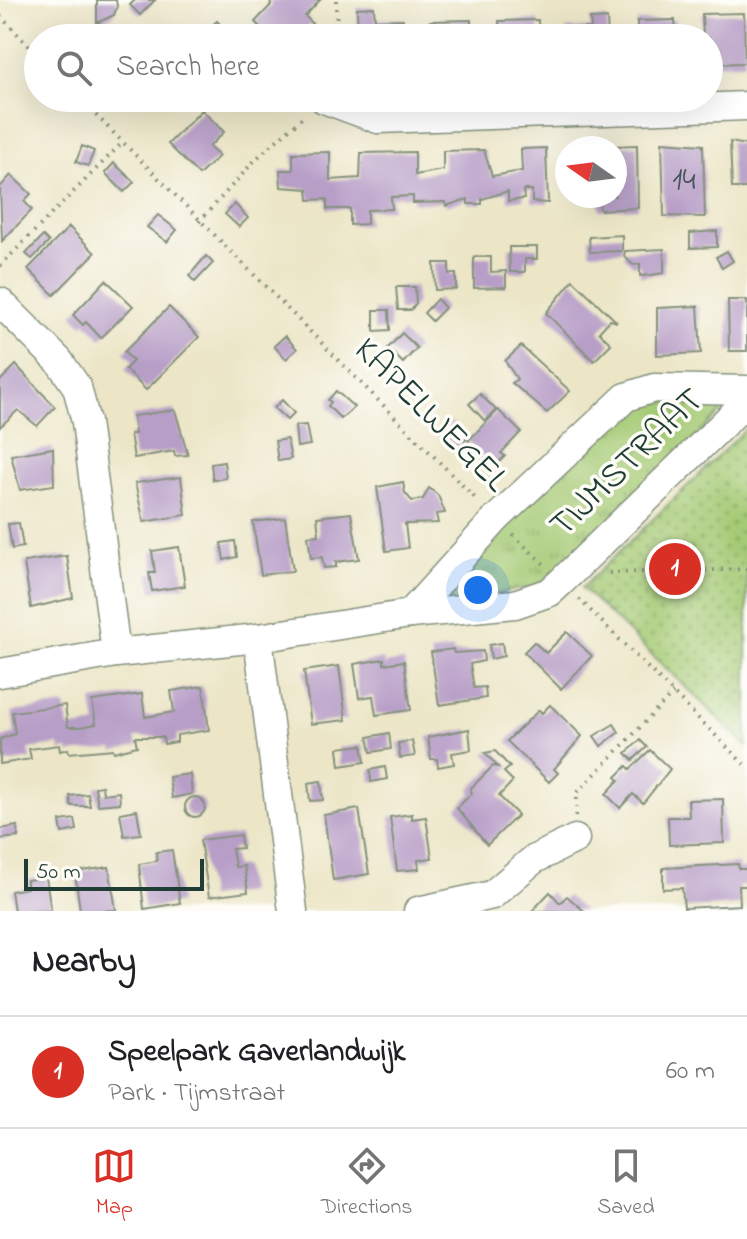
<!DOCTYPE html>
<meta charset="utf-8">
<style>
:root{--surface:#fff;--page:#f2f2f2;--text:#202124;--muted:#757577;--line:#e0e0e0;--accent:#d93025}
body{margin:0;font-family:"Indie Flower",sans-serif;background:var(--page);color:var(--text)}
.compass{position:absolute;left:555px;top:136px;width:72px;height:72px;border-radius:50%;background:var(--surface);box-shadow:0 8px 32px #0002;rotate:284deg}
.scale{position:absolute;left:24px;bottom:20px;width:180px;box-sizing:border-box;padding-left:8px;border:4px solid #1f3d34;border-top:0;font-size:22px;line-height:28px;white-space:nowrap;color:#1f3d34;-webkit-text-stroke:6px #fdfcf7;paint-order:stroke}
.you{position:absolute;left:478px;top:590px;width:28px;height:28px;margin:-20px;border:6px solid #fff;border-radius:50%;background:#1a73e8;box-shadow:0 0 0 12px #1a73e833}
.badge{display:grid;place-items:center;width:52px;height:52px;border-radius:50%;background:var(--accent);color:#fff;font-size:26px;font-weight:700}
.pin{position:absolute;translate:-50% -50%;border:4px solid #fff;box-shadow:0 2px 8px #0006}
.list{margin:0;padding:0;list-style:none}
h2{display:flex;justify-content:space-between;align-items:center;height:104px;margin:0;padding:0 32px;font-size:34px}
h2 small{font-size:26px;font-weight:400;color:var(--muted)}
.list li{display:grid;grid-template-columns:52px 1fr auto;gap:24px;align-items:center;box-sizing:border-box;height:112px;padding:0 32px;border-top:2px solid var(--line)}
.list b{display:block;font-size:30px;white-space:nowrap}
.list p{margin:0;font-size:26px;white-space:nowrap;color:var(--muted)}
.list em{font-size:26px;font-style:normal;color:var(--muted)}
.icon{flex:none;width:44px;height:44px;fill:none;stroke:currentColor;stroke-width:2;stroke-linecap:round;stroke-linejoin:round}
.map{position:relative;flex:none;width:747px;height:911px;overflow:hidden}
.search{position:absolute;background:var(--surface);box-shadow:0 8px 32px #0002;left:24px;right:24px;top:24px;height:88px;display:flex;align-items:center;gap:20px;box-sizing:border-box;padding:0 28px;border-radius:44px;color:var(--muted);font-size:30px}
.sheet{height:216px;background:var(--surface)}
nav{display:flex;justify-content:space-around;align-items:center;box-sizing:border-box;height:112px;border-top:2px solid var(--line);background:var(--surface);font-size:22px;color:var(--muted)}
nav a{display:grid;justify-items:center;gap:4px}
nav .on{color:var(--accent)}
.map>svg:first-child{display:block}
.grass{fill:url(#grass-tufts);stroke:#628454;stroke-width:2}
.park{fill:url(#park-dots);stroke:#628454;stroke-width:2}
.building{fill:#b79ec7}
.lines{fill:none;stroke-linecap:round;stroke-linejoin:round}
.minor-casing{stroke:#86927e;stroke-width:31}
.path{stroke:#86927e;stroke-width:4;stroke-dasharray:2 6;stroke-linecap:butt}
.minor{stroke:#fff;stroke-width:28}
.labels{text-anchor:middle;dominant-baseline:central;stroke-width:7;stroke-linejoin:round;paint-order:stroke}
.number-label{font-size:32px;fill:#455559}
.street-label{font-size:36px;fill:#1f3d34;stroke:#fdfcf7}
</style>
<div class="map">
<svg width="747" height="911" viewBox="0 0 747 911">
<defs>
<pattern id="grass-tufts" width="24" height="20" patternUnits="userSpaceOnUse" patternTransform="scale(2)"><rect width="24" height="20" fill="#a5ca74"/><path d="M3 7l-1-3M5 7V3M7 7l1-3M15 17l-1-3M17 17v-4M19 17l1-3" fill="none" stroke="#86a560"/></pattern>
<pattern id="park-dots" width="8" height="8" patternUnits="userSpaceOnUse" patternTransform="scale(2)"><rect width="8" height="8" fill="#a5ca74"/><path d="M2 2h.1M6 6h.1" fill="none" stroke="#86a560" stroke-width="1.8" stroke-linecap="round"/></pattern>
</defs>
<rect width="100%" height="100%" fill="#fdfcf7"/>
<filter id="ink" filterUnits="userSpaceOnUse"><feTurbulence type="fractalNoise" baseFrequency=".0125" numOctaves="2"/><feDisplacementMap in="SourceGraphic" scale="16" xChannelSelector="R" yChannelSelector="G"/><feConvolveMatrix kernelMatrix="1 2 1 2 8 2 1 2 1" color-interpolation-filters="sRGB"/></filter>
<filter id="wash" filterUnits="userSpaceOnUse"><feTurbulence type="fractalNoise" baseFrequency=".006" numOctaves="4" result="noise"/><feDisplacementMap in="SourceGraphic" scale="32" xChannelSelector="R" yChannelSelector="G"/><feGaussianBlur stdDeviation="1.8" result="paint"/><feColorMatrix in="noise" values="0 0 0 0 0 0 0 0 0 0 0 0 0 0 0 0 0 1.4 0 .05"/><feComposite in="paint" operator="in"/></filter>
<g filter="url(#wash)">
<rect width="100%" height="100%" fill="#ece6c7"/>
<polygon class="grass" points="717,399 726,407 547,584 443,604 449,581 633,403"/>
<polygon class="park" points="747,428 747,746 582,588"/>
<g id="blocks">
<g class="building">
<polygon points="97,0 116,0 117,6 114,15 97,23"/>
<polygon points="135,0 155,0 140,15 130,5"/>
<polygon points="270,0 320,0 305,16 312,23 297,38 270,38 255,22 271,5"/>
<polygon points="374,7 375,20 403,19 403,38 358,38 357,8"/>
<polygon points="744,13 745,63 709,64 709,38 703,38 702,14"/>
<polygon points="607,18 608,38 567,38 566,29 591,28 590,19"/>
<polygon points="471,20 471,38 430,38 430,21"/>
<polygon points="538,20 539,38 500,38 499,21"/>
<polygon points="675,20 676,38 637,38 637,21"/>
<polygon points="217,21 233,38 200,38"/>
<polygon points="202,110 224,132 209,147 219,156 199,175 168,144"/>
<polygon points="662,142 703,145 705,217 664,216"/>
<polygon points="730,142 747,145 747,188 732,188"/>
<polygon points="637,145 638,208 600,210 599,200 588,200 588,196 615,196 615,146"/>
<polygon points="82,146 94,151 88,166 76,162"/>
<polygon points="546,148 548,203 532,202 532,190 523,190 524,199 508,201 508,191 482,199 482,204 468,204 468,199 446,206 445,202 413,203 413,196 391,197 392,209 367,210 367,224 350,225 350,209 327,209 327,199 309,200 308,189 281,187 280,170 293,170 293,153 330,152 330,180 360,178 361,153 415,152 415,175 443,170 443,151 484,150 492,176 522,171 521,149"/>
<polygon points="114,163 134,182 124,192 105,173"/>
<polygon points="11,175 31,194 24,201 32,210 2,241 0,187"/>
<polygon points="235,204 248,218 239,227 225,214"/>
<polygon points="158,215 177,230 167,242 147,227"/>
<polygon points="69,227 95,253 54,295 28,269"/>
<polygon points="717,231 717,247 690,248 690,233"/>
<polygon points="622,235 622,251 590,252 589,237"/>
<polygon points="43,236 49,242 32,259 26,254"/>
<polygon points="509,247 537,247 537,259 525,259 525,272 510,272"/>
<polygon points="664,249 664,273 651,275 640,276 640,264 633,265 624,256 625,251"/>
<polygon points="727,251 733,261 722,268 716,257"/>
<polygon points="206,256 213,263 195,282 189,276"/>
<polygon points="474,257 491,257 491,272 506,271 506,287 474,288"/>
<polygon points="434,263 449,263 449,274 456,274 456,289 435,290"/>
<polygon points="106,280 133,306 101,338 86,322 83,325 73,315"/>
<polygon points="573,280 617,322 610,320 599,332 611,344 594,361 546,313"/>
<polygon points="396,287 415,287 416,303 411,310 398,310"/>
<polygon points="437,299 445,308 432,321 424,313"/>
<polygon points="728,300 747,300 747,351 729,351"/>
<polygon points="698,306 701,353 657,355 657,308"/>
<polygon points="169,307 199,337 146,390 125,369 133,361 124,352"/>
<polygon points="374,310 389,310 390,330 374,331"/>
<polygon points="402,333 417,348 403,363 388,348"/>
<polygon points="285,336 297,349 286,359 274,346"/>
<polygon points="521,346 570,391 547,413 512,383 517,379 505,361"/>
<polygon points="16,365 55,407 37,426 18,410 0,427 0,381"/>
<polygon points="336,391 354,407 341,419 328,406 331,402 328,400"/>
<polygon points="480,394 496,410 485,421 469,404"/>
<polygon points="282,400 294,413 287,420 274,408"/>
<polygon points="175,410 188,455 175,456 174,451 134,458 130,434 135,434 133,416"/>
<polygon points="498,410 521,432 501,453 505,456 494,467 468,441"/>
<polygon points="451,422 467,438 458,448 442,432"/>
<polygon points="306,425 310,445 297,447 295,426"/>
<polygon points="287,439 291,459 278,461 275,441"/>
<polygon points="53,448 54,485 20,490 11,455"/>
<polygon points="224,462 226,478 213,480 211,464"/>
<polygon points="181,477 186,515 144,522 135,483"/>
<polygon points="403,482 405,493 412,501 423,499 429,488 438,495 445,513 436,514 438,523 405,524 408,548 386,551 377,487"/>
<polygon points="351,513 359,559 336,562 336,567 324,568 322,557 311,558 308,536 319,535 317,517"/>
<polygon points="285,518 293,571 261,575 253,522"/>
<polygon points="19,523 23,547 12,549 8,524"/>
<polygon points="235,541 237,557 224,560 221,543"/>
<polygon points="179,547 185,586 152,591 149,573 155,573 152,551"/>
<polygon points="67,556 73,598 31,608 24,562"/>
<polygon points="567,632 592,656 561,689 524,652 534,642 546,653"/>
<polygon points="502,643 504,656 491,659 489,645"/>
<polygon points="453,649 454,653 483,651 484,661 470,664 474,688 485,687 486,698 439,705 431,652"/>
<polygon points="384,659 384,664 404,661 411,710 376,715 373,696 359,698 354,664"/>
<polygon points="339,666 346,720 311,724 304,671"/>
<polygon points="203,686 209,730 177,735 177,742 164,744 163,737 135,737 137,746 114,752 113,749 69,753 68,749 60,751 59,745 29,749 31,759 0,764 0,739 15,734 12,712 65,705 68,727 81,727 96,724 92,701 142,694 145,717 174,712 171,691"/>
<polygon points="550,705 582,736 554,769 558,773 549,782 507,741 539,710 542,713"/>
<polygon points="614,724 619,732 601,746 594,736"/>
<polygon points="469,729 471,750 452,753 454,764 438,767 437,759 431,759 428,737"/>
<polygon points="389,733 391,749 371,752 368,737"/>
<polygon points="640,740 647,747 633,760 626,753"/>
<polygon points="412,741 415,756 400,758 398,743"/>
<polygon points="362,745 365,762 340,766 338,748"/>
<polygon points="650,750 670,769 643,803 633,794 620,808 606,794 619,780 616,777 627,766 630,769"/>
<polygon points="495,751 510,767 504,772 513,781 499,796 518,815 487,845 457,808 472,793 470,789 493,766 498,767 485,753"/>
<polygon points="385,767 387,779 371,782 370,770"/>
<polygon points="190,774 192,794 172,798 169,777"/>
<polygon points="321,781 323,800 310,801 308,783"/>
<polygon points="102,786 103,794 119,792 120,803 98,805 95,787"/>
<polygon points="88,794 90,806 71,806 70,796"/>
<circle cx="195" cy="807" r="10"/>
<polygon points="723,799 724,843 669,845 668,817 689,817 688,800"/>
<polygon points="359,809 369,874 333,880 324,815"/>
<polygon points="137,810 141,834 124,836 120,813"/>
<polygon points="412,814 412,819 426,817 432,858 418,860 419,869 397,871 390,817"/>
<polygon points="75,819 77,830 62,833 60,821"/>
<polygon points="17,826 18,837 0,839 0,829"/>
<polygon points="240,835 242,848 232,849 235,867 244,866 248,892 209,897 200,840"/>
<polygon points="172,850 180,903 144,909 139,864 157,861 156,852"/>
<polygon points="738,864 739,869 747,869 747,886 739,886 740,905 684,908 682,888 663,889 663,868"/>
<polygon points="109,867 116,910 80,911 75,872"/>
<polygon points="46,877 51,911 14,911 11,891 27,888 27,880"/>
<polygon points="550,892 560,903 567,896 584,911 532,911"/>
</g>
</g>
</g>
<g filter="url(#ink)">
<use href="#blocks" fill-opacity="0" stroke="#86927e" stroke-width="2"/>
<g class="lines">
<defs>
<g id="minor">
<polyline points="324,99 378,119 747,106"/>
<polyline points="0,302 59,361 77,387 86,422 116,653"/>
<polyline points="410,614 496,519 626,397 654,388 747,390"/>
<polyline points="258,638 293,911"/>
<polyline points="0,673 116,653 258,638 410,614 515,604 550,592 562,581 747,401"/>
<polyline points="418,911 492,895 533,860 575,839"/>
</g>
</defs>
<use href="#minor" class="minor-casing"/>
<g class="path">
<polyline points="336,0 337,38"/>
<polyline points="0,16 38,55"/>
<polyline points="79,98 478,501"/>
<polyline points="199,222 257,158 304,116"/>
<polyline points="0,266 122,143"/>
<polyline points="513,535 545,565"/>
<polyline points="609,573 747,569"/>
<polyline points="579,599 747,767"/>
<polyline points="576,816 577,793 673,693"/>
</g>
<use href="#minor" class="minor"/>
</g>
</g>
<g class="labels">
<g class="number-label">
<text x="684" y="181">14</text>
</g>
<g class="street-label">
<text transform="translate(430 416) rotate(45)">KAPELWEGEL</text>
<text transform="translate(628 464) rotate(-44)">TIJMSTRAAT</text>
</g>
</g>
</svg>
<svg class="compass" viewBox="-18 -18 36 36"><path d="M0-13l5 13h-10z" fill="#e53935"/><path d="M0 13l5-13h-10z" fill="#757577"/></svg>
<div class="scale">50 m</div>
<div class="you"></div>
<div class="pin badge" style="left:675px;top:569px">1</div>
<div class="search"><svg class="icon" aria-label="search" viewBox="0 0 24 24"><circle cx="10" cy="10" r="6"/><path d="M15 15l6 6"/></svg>Search here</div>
</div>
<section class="sheet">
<h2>Nearby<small></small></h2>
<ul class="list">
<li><span class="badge">1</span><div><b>Speelpark Gaverlandwijk</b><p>Park · Tijmstraat</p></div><em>60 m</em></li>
</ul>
</section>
<nav>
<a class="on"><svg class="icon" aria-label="map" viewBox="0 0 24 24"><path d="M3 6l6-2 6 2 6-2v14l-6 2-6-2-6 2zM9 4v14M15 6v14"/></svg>Map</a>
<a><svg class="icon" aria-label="directions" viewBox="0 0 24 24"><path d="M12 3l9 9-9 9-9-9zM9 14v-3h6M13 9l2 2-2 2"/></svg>Directions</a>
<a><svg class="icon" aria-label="saved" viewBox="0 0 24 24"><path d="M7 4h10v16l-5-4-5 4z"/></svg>Saved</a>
</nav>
